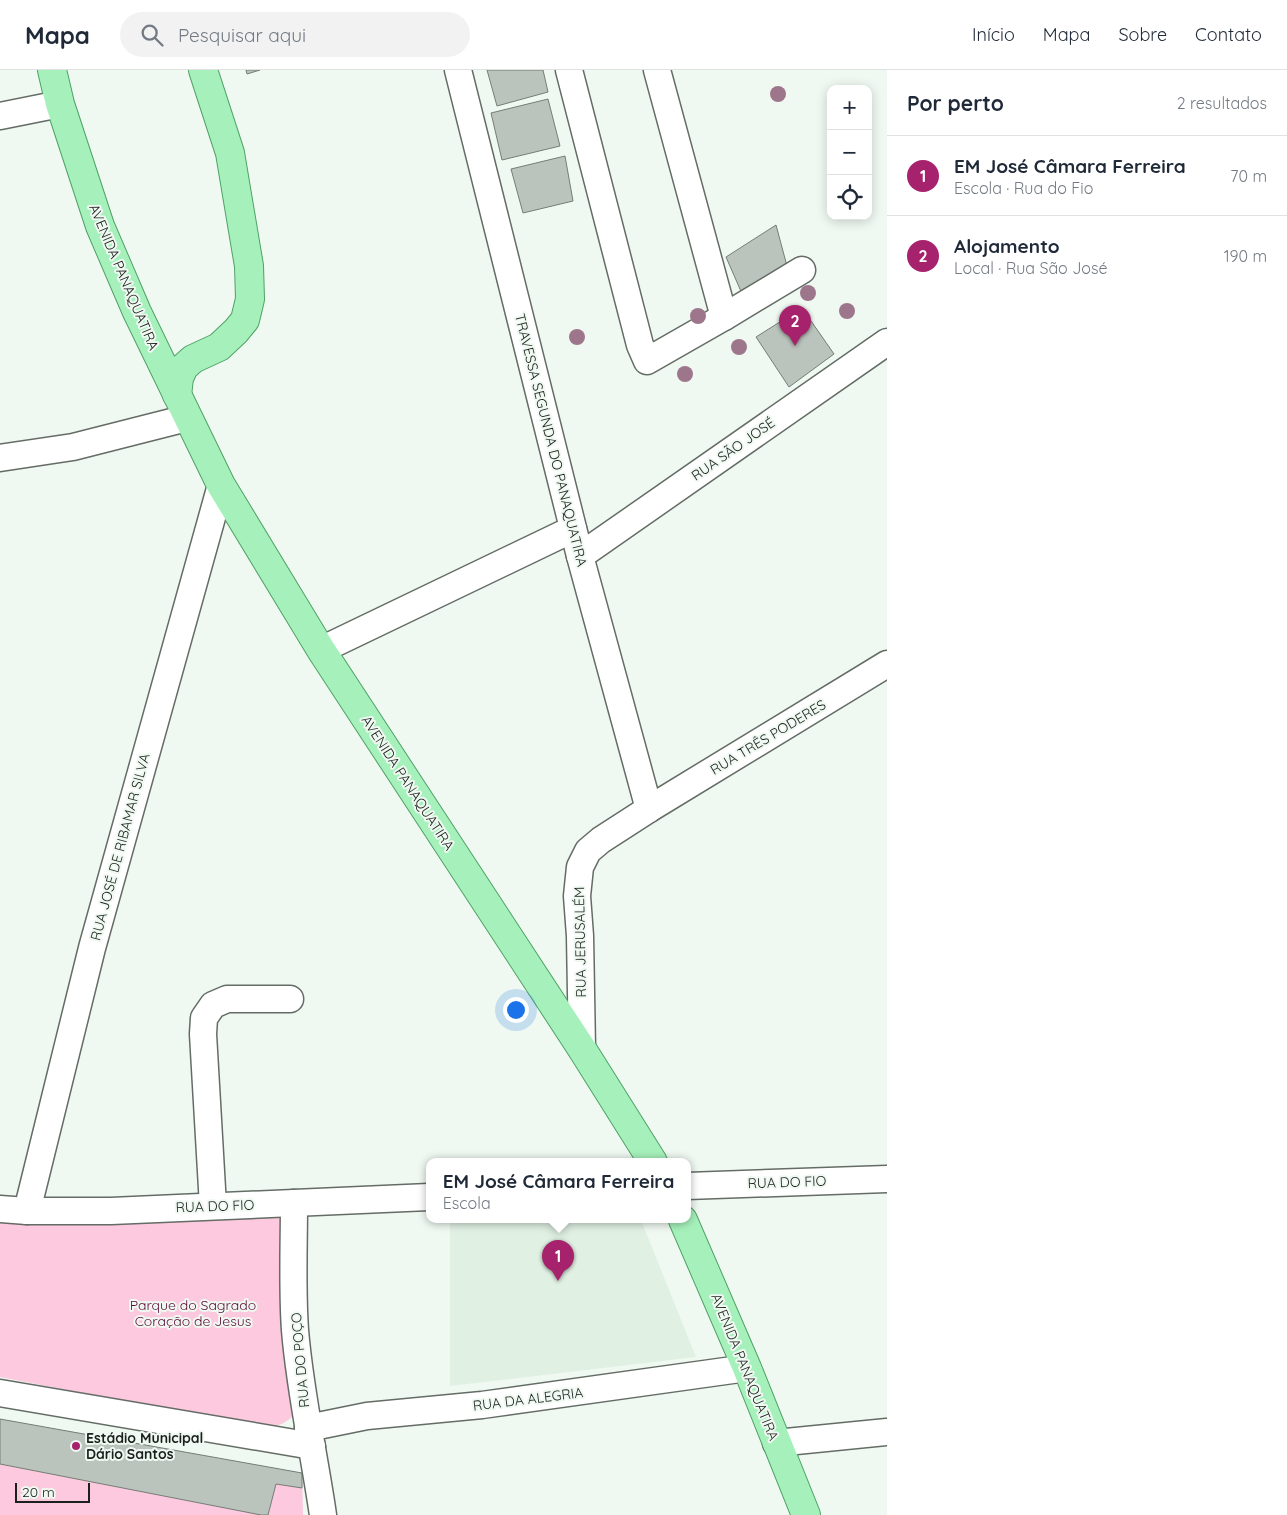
<!DOCTYPE html>
<html lang="pt">
<meta charset="utf-8">
<style>
:root{--surface:#fff;--page:#f2f2f3;--text:#1f2937;--muted:#747a83;--line:#e0e1e3;--accent:#a7226c}
body{margin:0;font-family:Quicksand,sans-serif;background:var(--page);color:var(--text)}
.controls{position:absolute;right:15px;top:15px;display:grid;overflow:hidden;border-radius:10px;box-shadow:0 2px 12px #0003}
.controls button{width:45px;height:45px;display:grid;place-items:center;padding:0;border:0;border-bottom:1px solid var(--line);background:var(--surface);color:var(--text);font:25px sans-serif}
.scale{position:absolute;left:15px;bottom:12px;width:75px;box-sizing:border-box;padding-left:5px;border:2px solid #1c201d;border-top:0;font-size:14px;line-height:18px;white-space:nowrap;color:#1c201d;-webkit-text-stroke:4px #eff9f1;paint-order:stroke}
.you{position:absolute;left:515px;top:939px;width:18px;height:18px;margin:-12px;border:4px solid #fff;border-radius:50%;background:#1a73e8;box-shadow:0 0 0 8px #1a73e833}
.badge{display:grid;place-items:center;width:32px;height:32px;border-radius:50%;background:var(--accent);color:#fff;font-size:16px;font-weight:700}
.pin{position:absolute;translate:-50% -41px;filter:drop-shadow(0 1px 2px #0008)}
.pin::after{content:'';position:absolute;top:26px;width:18px;height:15px;background:inherit;clip-path:polygon(0 0,100% 0,50% 100%)}
.popup{position:absolute;left:426px;top:1088px;width:265px;height:65px;box-sizing:border-box;display:grid;place-content:center;border-radius:10px;background:var(--surface);filter:drop-shadow(0 1px 4px #0005);font-size:16px;white-space:nowrap;color:var(--muted)}
.popup b{font-size:19px;color:var(--text)}
.popup::after{content:'';position:absolute;left:50%;top:100%;margin-left:-10px;border:10px solid transparent;border-top-color:var(--surface)}
.list{margin:0;padding:0;list-style:none}
h2{display:flex;justify-content:space-between;align-items:center;height:65px;margin:0;padding:0 20px;font-size:21px}
h2 small{font-size:16px;font-weight:400;color:var(--muted)}
.list li{display:grid;grid-template-columns:32px 1fr auto;gap:15px;align-items:center;box-sizing:border-box;height:80px;padding:0 20px;border-top:1px solid var(--line)}
.list b{display:block;font-size:19px;white-space:nowrap}
.list p{margin:0;font-size:16px;white-space:nowrap;color:var(--muted)}
.list em{font-size:16px;font-style:normal;color:var(--muted)}
.icon{flex:none;width:28px;height:28px;fill:none;stroke:currentColor;stroke-width:2;stroke-linecap:round;stroke-linejoin:round}
.map{position:relative;flex:none;width:887px;height:1445px;overflow:hidden}
header{display:flex;align-items:center;gap:30px;box-sizing:border-box;height:70px;padding:0 25px;background:var(--surface);border-bottom:1px solid var(--line)}
header strong{font-size:24px}
nav{display:flex;gap:28px;margin-inline-start:auto;font-size:18px}
.search{width:350px;height:45px;background:var(--page);display:flex;align-items:center;gap:12px;box-sizing:border-box;padding:0 18px;border-radius:28px;color:var(--muted);font-size:19px}
main{display:flex}
aside{flex:1;background:var(--surface)}
.map>svg:first-child{display:block}
.built{fill:#e0f0e3}
.green{fill:#fcc9de}
.building{fill:#bbc4bc;stroke:#757d76}
.lines{fill:none;stroke-linecap:round;stroke-linejoin:round}
.minor-casing{stroke:#646c65;stroke-width:29}
.major-casing{stroke:#4fa166;stroke-width:30}
.minor{stroke:#fff;stroke-width:26}
.major{stroke:#a6f1bb;stroke-width:28}
.tree{fill:#9e768c}
.poi-dot{fill:#a7226c;stroke:#eff9f1;stroke-width:2}
.labels{text-anchor:middle;dominant-baseline:central;stroke-width:4;stroke-linejoin:round;paint-order:stroke}
.street-label{font-size:14px;fill:#1c201d;stroke:#eff9f1}
.park-label{font-size:14px;fill:#5c0b39;stroke:#eff9f1}
.poi-label{font-size:14px;font-weight:bold;fill:#1c201d;stroke:#eff9f1;text-anchor:start}
</style>
<header>
<strong>Mapa</strong>
<div class="search"><svg class="icon" aria-label="search" viewBox="0 0 24 24"><circle cx="10" cy="10" r="6"/><path d="M15 15l6 6"/></svg>Pesquisar aqui</div>
<nav><a>Início</a><a>Mapa</a><a>Sobre</a><a>Contato</a></nav>
</header>
<main>
<div class="map">
<svg width="887" height="1445" viewBox="0 0 887 1445">
<rect width="100%" height="100%" fill="#eff9f1"/>
<polygon class="built" points="450,1150 641,1150 696,1287 450,1316"/>
<g class="green">
<path d="M281,1140l13,205c-10,10 -19,12 -32,13l-262,-51v-158z"/>
<polygon points="0,1349 302,1403 303,1445 0,1445"/>
</g>
<g class="building">
<polygon points="246,0 260,0 247,4"/>
<polygon points="487,0 543,0 548,22 497,36"/>
<polygon points="548,29 560,76 502,90 491,43"/>
<polygon points="565,86 573,131 523,143 511,99"/>
<polygon points="776,155 787,196 743,226 726,187"/>
<polygon points="802,238 834,284 789,317 756,267"/>
<polygon points="0,1349 302,1403 302,1418 276,1414 268,1445 261,1445 0,1394"/>
</g>
<g class="lines">
<defs>
<g id="minor">
<polyline points="458,0 580,486 649,739"/>
<polyline points="569,0 640,275 647,291 724,247"/>
<polyline points="657,0 724,247 802,200"/>
<polyline points="0,46 60,34"/>
<polyline points="0,388 73,377 187,348"/>
<polyline points="580,486 887,272"/>
<polyline points="321,580 573,459"/>
<polyline points="582,979 580,866 577,826 580,797 588,781 601,770 649,739 887,594"/>
<polyline points="687,1116 887,1109"/>
<path d="M294,1133c0,42 -2,85 1,127 5,62 19,123 28,185"/>
<polyline points="213,1136 203,964 204,948 213,935 227,929 290,929"/>
<polyline points="0,1139 27,1141 111,1141 429,1127"/>
<polyline points="27,1141 92,878 221,415"/>
<polyline points="0,1323 312,1376"/>
<polyline points="308,1358 367,1346 482,1335 747,1298"/>
<polyline points="776,1373 887,1362"/>
</g>
<g id="major">
<polyline points="52,0 60,34 100,156 137,242 221,415 321,580 582,979 653,1092"/>
<polyline points="177,325 179,308 184,297 193,289 219,277 236,261 245,250 250,229 249,196 230,83 203,0"/>
<polyline points="683,1150 747,1298 806,1445"/>
</g>
</defs>
<use href="#minor" class="minor-casing"/>
<use href="#major" class="major-casing"/>
<use href="#minor" class="minor"/>
<use href="#major" class="major"/>
</g>
<g class="tree">
<circle cx="778" cy="24" r="8"/>
<circle cx="808" cy="223" r="8"/>
<circle cx="847" cy="241" r="8"/>
<circle cx="698" cy="246" r="8"/>
<circle cx="577" cy="267" r="8"/>
<circle cx="739" cy="277" r="8"/>
<circle cx="685" cy="304" r="8"/>
</g>
<circle class="poi-dot" cx="76" cy="1376" r="5"/>
<g class="labels">
<g class="street-label">
<text transform="translate(124 207) rotate(67)">AVENIDA PANAQUATIRA</text>
<text transform="translate(551 370) rotate(76)">TRAVESSA SEGUNDA DO PANAQUATIRA</text>
<text transform="translate(733 379) rotate(-35)">RUA SÃO JOSÉ</text>
<text transform="translate(768 667) rotate(-31)">RUA TRÊS PODERES</text>
<text transform="translate(408 713) rotate(57)">AVENIDA PANAQUATIRA</text>
<text transform="translate(120 777) rotate(-75)">RUA JOSÉ DE RIBAMAR SILVA</text>
<text transform="translate(580 872) rotate(-91)">RUA JERUSALÉM</text>
<text transform="translate(787 1112) rotate(-2)">RUA DO FIO</text>
<text transform="translate(215 1136) rotate(-2)">RUA DO FIO</text>
<text transform="translate(300 1290) rotate(-95)">RUA DO POÇO</text>
<text transform="translate(745 1297) rotate(68)">AVENIDA PANAQUATIRA</text>
<text transform="translate(528 1329) rotate(-7)">RUA DA ALEGRIA</text>
</g>
<g class="park-label">
<text x="193" y="1235">Parque do Sagrado<tspan x="193" dy="16">Coração de Jesus</tspan></text>
</g>
<g class="poi-label">
<text x="86" y="1368">Estádio Municipal<tspan x="86" dy="16">Dário Santos</tspan></text>
</g>
</g>
</svg>
<div class="controls">
<button>+</button>
<button>−</button>
<button><svg class="icon" aria-label="locate" viewBox="0 0 24 24"><circle cx="12" cy="12" r="6"/><path d="M12 2v4M12 18v4M2 12h4M18 12h4"/></svg></button>
</div>
<div class="scale">20 m</div>
<div class="you"></div>
<div class="pin badge" style="left:558px;top:1211px">1</div>
<div class="popup"><b>EM José Câmara Ferreira</b>Escola</div>
<div class="pin badge" style="left:795px;top:276px">2</div>
</div>
<aside>
<h2>Por perto<small>2 resultados</small></h2>
<ul class="list">
<li><span class="badge">1</span><div><b>EM José Câmara Ferreira</b><p>Escola · Rua do Fio</p></div><em>70 m</em></li>
<li><span class="badge">2</span><div><b>Alojamento</b><p>Local · Rua São José</p></div><em>190 m</em></li>
</ul>
</aside>
</main>
